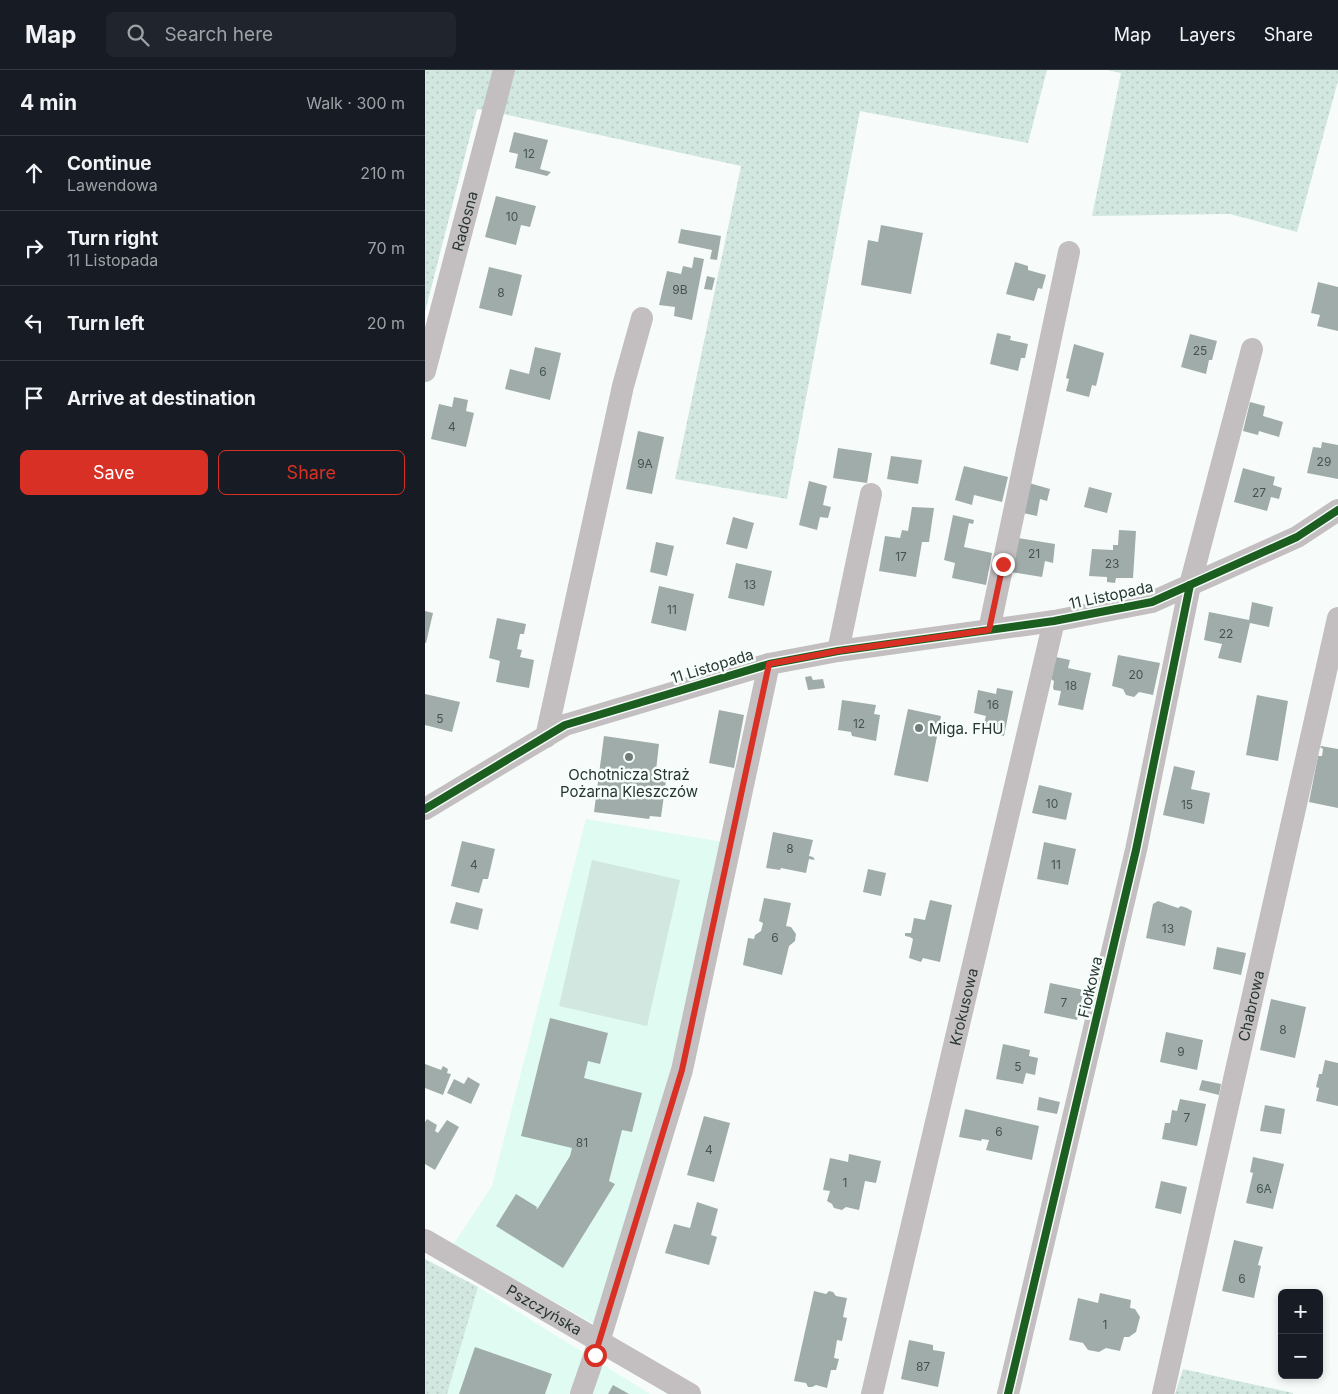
<!DOCTYPE html>
<meta charset="utf-8">
<style>
:root{--surface:#171b24;--page:#20242c;--text:#f1f3f6;--muted:#9ea1a6;--line:#363941;--accent:#d93025}
body{margin:0;font-family:Inter,sans-serif;background:var(--page);color:var(--text)}
.controls{position:absolute;right:15px;bottom:15px;display:grid;overflow:hidden;border-radius:8px;box-shadow:0 2px 8px #0003}
.controls button{width:45px;height:45px;display:grid;place-items:center;padding:0;border:0;border-bottom:1px solid var(--line);background:var(--surface);color:var(--text);font:25px sans-serif}
.stop{position:absolute;width:15px;height:15px;margin:-11px;border:4px solid #d93025;border-radius:50%;background:#fff}
.stop.end{background:#d93025;border-color:#fff;box-shadow:0 1px 5px #0008}
.list{margin:0;padding:0;list-style:none}
h2{display:flex;justify-content:space-between;align-items:center;height:65px;margin:0;padding:0 20px;font-size:21px}
h2 small{font-size:16px;font-weight:400;color:var(--muted)}
.list li{display:grid;grid-template-columns:32px 1fr auto;gap:15px;align-items:center;box-sizing:border-box;height:75px;padding:0 20px;border-top:1px solid var(--line)}
.list b{display:block;font-size:19px;white-space:nowrap}
.list p{margin:0;font-size:16px;white-space:nowrap;color:var(--muted)}
.list em{font-size:16px;font-style:normal;color:var(--muted)}
.actions{display:flex;gap:10px;padding:15px 20px}
.actions a{flex:1;padding:11px 0;border:1px solid var(--accent);border-radius:8px;text-align:center;font-size:18px;color:var(--accent)}
.actions .main{background:var(--accent);color:#fff}
.icon{flex:none;width:28px;height:28px;fill:none;stroke:currentColor;stroke-width:2;stroke-linecap:round;stroke-linejoin:round}
.map{position:relative;flex:none;width:913px;height:1324px;overflow:hidden}
header{display:flex;align-items:center;gap:30px;box-sizing:border-box;height:70px;padding:0 25px;background:var(--surface);border-bottom:1px solid var(--line)}
header strong{font-size:24px}
nav{display:flex;gap:28px;margin-inline-start:auto;font-size:18px}
.search{width:350px;height:45px;background:var(--page);display:flex;align-items:center;gap:12px;box-sizing:border-box;padding:0 18px;border-radius:8px;color:var(--muted);font-size:19px}
main{display:flex}
aside{flex:1;background:var(--surface)}
.map>svg:first-child{display:block}
.built{fill:#dffbf2}
.grass{fill:url(#grass-dots)}
.garden{fill:#d1e7e0}
.building{fill:#a0aca9}
.lines{fill:none;stroke-linecap:round;stroke-linejoin:round}
.minor{stroke:#c3bfc0;stroke-width:22}
.cycleway-casing{stroke:#f6fdfa;stroke-width:11}
.cycleway{stroke:#1b5e20;stroke-width:8}
.route{stroke:#d93025;stroke-width:6}
.poi-dot{fill:#707b77;stroke:#f6fdfa;stroke-width:2}
.labels{text-anchor:middle;dominant-baseline:central;stroke-width:5;stroke-linejoin:round;paint-order:stroke}
.number-label{font-size:12px;fill:#45544f}
.street-label{font-size:15px;fill:#273631;stroke:#f6fdfa}
.poi-label{font-size:15px;fill:#273631;stroke:#f6fdfa;text-anchor:start}
</style>
<header>
<strong>Map</strong>
<div class="search"><svg class="icon" aria-label="search" viewBox="0 0 24 24"><circle cx="10" cy="10" r="6"/><path d="M15 15l6 6"/></svg>Search here</div>
<nav><a>Map</a><a>Layers</a><a>Share</a></nav>
</header>
<main>
<aside>
<h2>4 min<small>Walk · 300 m</small></h2>
<ul class="list">
<li><svg class="icon" aria-label="ahead" viewBox="0 0 24 24"><path d="M12 20V5M6 11l6-6 6 6"/></svg><div><b>Continue</b><p>Lawendowa</p></div><em>210 m</em></li>
<li><svg class="icon" aria-label="right" viewBox="0 0 24 24"><path d="M7 20v-9h11M14 6l5 5-5 5"/></svg><div><b>Turn right</b><p>11 Listopada</p></div><em>70 m</em></li>
<li><svg class="icon" aria-label="left" viewBox="0 0 24 24"><path d="M17 20v-9H6M10 6l-5 5 5 5"/></svg><div><b>Turn left</b></div><em>20 m</em></li>
<li><svg class="icon" aria-label="arrive" viewBox="0 0 24 24"><path d="M6 21V4h12l-3 4 3 4H6"/></svg><div><b>Arrive at destination</b></div></li>
</ul>
<div class="actions"><a class="main">Save</a><a>Share</a></div>
</aside>
<div class="map">
<svg width="913" height="1324" viewBox="0 0 913 1324">
<defs>
<pattern id="grass-dots" width="8" height="8" patternUnits="userSpaceOnUse" patternTransform="scale(1.25)"><rect width="8" height="8" fill="#d1e7e0"/><path d="M2 2h.1M6 6h.1" fill="none" stroke="#b3c7c1" stroke-width="1.8" stroke-linecap="round"/></pattern>
</defs>
<rect width="100%" height="100%" fill="#f7fcfa"/>
<g class="built">
<polygon points="161,749 298,772 226,1084 171,1255 28,1175 67,1116"/>
<polygon points="53,1217 225,1324 22,1324"/>
</g>
<g class="grass">
<polygon points="0,0 73,0 62,41 52,39 0,242"/>
<polygon points="90,0 622,0 603,73 435,41 362,429 250,409 316,96 78,44"/>
<polygon points="682,0 913,0 913,11 872,162 805,144 667,146 696,3"/>
<polygon points="0,1189 53,1217 22,1324 0,1324"/>
<polygon points="758,1299 868,1323 868,1324 750,1324"/>
</g>
<polygon class="garden" points="167,790 255,810 222,956 134,936"/>
<g class="building">
<polygon points="89,62 123,70 115,99 126,102 122,106 90,98 93,84 84,82"/>
<polygon points="71,126 111,136 105,157 96,155 91,175 60,167"/>
<polygon points="456,155 498,163 486,224 436,215 443,170 453,172"/>
<polygon points="256,159 296,166 292,190 285,189 287,180 253,173"/>
<polygon points="269,187 279,189 267,250 249,246 250,237 234,235 242,201 256,204 258,196 267,198"/>
<polygon points="590,192 603,196 603,200 621,205 617,219 613,218 609,231 581,224"/>
<polygon points="64,197 97,205 87,246 54,238"/>
<polygon points="282,206 290,208 287,220 279,219"/>
<polygon points="893,212 913,217 913,261 892,256 895,245 886,243"/>
<polygon points="572,263 586,266 585,270 603,274 600,288 596,288 593,301 565,294"/>
<polygon points="765,264 792,271 787,290 784,290 781,304 756,297"/>
<polygon points="649,274 679,283 671,316 667,315 664,327 641,321 644,309 641,308"/>
<polygon points="110,277 136,283 125,330 80,319 85,299 104,304"/>
<polygon points="29,327 43,330 41,341 49,343 41,377 6,369 14,334 27,337"/>
<polygon points="825,332 840,336 838,346 858,352 854,367 834,361 833,365 818,361"/>
<polygon points="213,361 239,367 227,424 201,419"/>
<polygon points="897,372 913,375 913,409 882,403 888,377 896,378"/>
<polygon points="413,378 447,383 442,413 408,408"/>
<polygon points="466,386 497,390 493,414 462,409"/>
<polygon points="539,396 583,407 577,432 549,425 547,435 530,430"/>
<polygon points="818,398 850,407 848,415 857,418 854,429 846,427 842,441 809,432"/>
<polygon points="384,411 402,416 398,435 406,437 403,448 395,447 392,460 374,455"/>
<polygon points="604,413 625,419 622,431 615,429 612,446 598,443"/>
<polygon points="664,417 687,423 682,443 659,437"/>
<polygon points="487,437 509,438 504,472 497,472 491,507 454,501 460,466 475,468 477,460 483,461"/>
<polygon points="528,445 549,450 548,454 544,453 539,477 567,483 561,515 527,508 530,493 519,490"/>
<polygon points="308,447 329,453 322,479 301,474"/>
<polygon points="694,460 711,461 708,508 691,508 690,513 682,512 682,507 664,506 667,479 688,480 688,475 693,475"/>
<polygon points="593,468 630,474 628,493 620,491 617,507 586,502"/>
<polygon points="231,472 249,476 242,506 225,502"/>
<polygon points="311,493 347,501 339,536 303,528"/>
<polygon points="234,516 269,524 261,561 226,553"/>
<polygon points="827,532 848,537 844,557 825,553 816,593 793,588 797,574 779,570 784,542 824,550"/>
<polygon points="0,541 8,543 1,573 0,573"/>
<polygon points="72,548 101,554 99,564 95,564 92,579 97,580 95,587 109,590 104,618 71,612 75,591 64,588"/>
<polygon points="693,585 735,593 728,625 714,622 709,627 701,625 698,619 687,616"/>
<polygon points="631,587 645,590 643,598 666,603 658,640 633,635 636,621 629,620 628,618 629,611 626,609"/>
<polygon points="386,606 388,610 398,609 400,618 383,620 380,607"/>
<polygon points="572,618 588,621 579,666 557,661 561,646 549,643 553,620 571,624"/>
<polygon points="0,624 35,632 27,662 0,655"/>
<polygon points="832,625 863,631 853,691 821,685"/>
<polygon points="417,630 451,635 449,644 455,645 451,671 427,666 426,662 413,660"/>
<polygon points="483,639 516,646 503,712 469,705"/>
<polygon points="294,640 319,645 309,698 284,693"/>
<polygon points="179,666 234,674 230,709 241,711 236,747 225,746 224,749 169,742"/>
<polygon points="896,676 913,679 913,738 884,732 893,686 897,686 898,679 895,677"/>
<polygon points="749,696 770,701 766,719 785,723 779,754 738,745"/>
<polygon points="614,715 647,723 641,750 607,743"/>
<polygon points="348,762 388,770 384,786 388,787 390,790 384,789 381,803 356,798 355,800 341,798"/>
<polygon points="37,771 70,779 63,809 58,809 54,823 26,816"/>
<polygon points="619,772 651,779 643,815 612,809"/>
<polygon points="443,799 461,803 456,826 438,822"/>
<polygon points="339,828 366,833 361,856 366,857 371,864 370,871 364,876 357,905 318,895 323,868 329,869 330,865 336,861 338,853 334,851"/>
<polygon points="505,830 527,835 515,892 498,888 496,892 484,888 488,869 485,867 480,866 480,863 486,863 489,848 500,850"/>
<polygon points="733,831 753,838 756,836 762,838 767,841 760,876 721,868 728,834"/>
<polygon points="31,832 58,839 53,860 25,853"/>
<polygon points="792,877 821,883 816,905 788,899"/>
<polygon points="625,913 659,920 652,950 619,943"/>
<polygon points="846,929 881,937 870,988 835,980"/>
<polygon points="125,948 183,963 175,994 163,991 159,1008 217,1023 207,1062 197,1060 184,1111 190,1114 138,1198 71,1156 91,1124 112,1137 111,1139 113,1138 145,1086 147,1078 96,1066"/>
<polygon points="741,962 778,970 772,1000 735,992"/>
<polygon points="578,974 605,980 604,986 613,988 610,1005 601,1003 598,1014 571,1009"/>
<polygon points="900,990 913,993 913,1036 891,1031 894,1018 891,1017 894,1004 897,1004"/>
<polygon points="0,994 16,1000 18,996 23,999 22,1003 26,1004 18,1025 0,1018"/>
<polygon points="43,1007 55,1014 46,1034 22,1023 29,1009 39,1014"/>
<polygon points="777,1010 796,1014 794,1025 774,1020"/>
<polygon points="614,1027 635,1032 632,1044 612,1040"/>
<polygon points="755,1029 781,1034 772,1076 737,1069 740,1053 745,1053 747,1040 752,1041"/>
<polygon points="840,1035 860,1039 856,1064 835,1061"/>
<polygon points="540,1039 614,1056 607,1090 561,1080 564,1070 557,1069 556,1071 534,1067"/>
<polygon points="279,1046 305,1053 289,1112 262,1105"/>
<polygon points="2,1049 12,1055 10,1061 13,1063 22,1050 34,1057 10,1100 0,1094 0,1052"/>
<polygon points="424,1084 456,1091 451,1113 440,1111 434,1140 421,1137 417,1140 409,1138 407,1134 402,1131 405,1121 398,1120 405,1088 423,1092"/>
<polygon points="828,1087 859,1094 848,1139 821,1133 828,1103 825,1102"/>
<polygon points="736,1111 762,1117 756,1144 730,1138"/>
<polygon points="272,1132 293,1139 286,1165 292,1167 284,1195 240,1183 249,1154 265,1158"/>
<polygon points="809,1170 838,1177 833,1195 836,1196 829,1228 797,1221"/>
<polygon points="389,1221 401,1224 404,1221 408,1222 411,1226 422,1228 418,1247 422,1248 417,1271 412,1270 409,1288 414,1289 411,1300 406,1300 402,1318 391,1315 387,1317 383,1317 381,1313 369,1311"/>
<polygon points="675,1223 706,1230 705,1238 710,1239 715,1247 711,1262 704,1267 699,1267 695,1281 681,1278 674,1282 663,1280 658,1273 644,1270 653,1228 673,1233"/>
<polygon points="484,1270 508,1275 508,1280 520,1282 513,1317 476,1309"/>
<polygon points="50,1277 127,1304 120,1324 34,1324"/>
<polygon points="188,1315 204,1324 183,1324"/>
</g>
<g class="lines">
<g class="minor">
<path id="s1" d="M0,301l79,-301"/>
<polyline points="564,560 644,182"/>
<polyline points="413,581 446,424"/>
<polyline points="121,667 198,316 217,248"/>
<polyline points="0,739 140,655 344,594 413,581 629,551 727,532 872,467 913,440"/>
<path id="s2" d="M0,1170l265,154"/>
<polyline points="156,1324 174,1272 257,1000 344,594"/>
<path id="s3" d="M447,1324l182,-773"/>
<polyline points="583,1324 711,780 765,515 827,279"/>
<path id="s4" d="M738,1324l175,-776"/>
</g>
<defs>
<g id="cycleway">
<polyline points="0,739 140,655 344,594 413,581 629,551 727,532 872,467 913,440"/>
<polyline points="583,1324 711,780 765,515"/>
</g>
</defs>
<use href="#cycleway" class="cycleway-casing"/>
<use href="#cycleway" class="cycleway"/>
</g>
<g class="lines">
<polyline class="route" points="170,1285 257,1000 344,594 413,581 564,560 578,494"/>
</g>
<g class="poi-dot">
<circle cx="494" cy="658" r="5"/>
<circle cx="204" cy="687" r="5"/>
</g>
<g class="labels">
<g class="number-label">
<text x="104" y="83">12</text>
<text x="87" y="146">10</text>
<text x="255" y="219">9B</text>
<text x="76" y="222">8</text>
<text x="775" y="280">25</text>
<text x="118" y="301">6</text>
<text x="27" y="356">4</text>
<text x="899" y="391">29</text>
<text x="220" y="393">9A</text>
<text x="834" y="422">27</text>
<text x="609" y="483">21</text>
<text x="476" y="486">17</text>
<text x="687" y="493">23</text>
<text x="325" y="514">13</text>
<text x="247" y="539">11</text>
<text x="801" y="563">22</text>
<text x="711" y="604">20</text>
<text x="646" y="615">18</text>
<text x="568" y="634">16</text>
<text x="15" y="648">5</text>
<text x="434" y="653">12</text>
<text x="627" y="733">10</text>
<text x="762" y="734">15</text>
<text x="365" y="778">8</text>
<text x="49" y="794">4</text>
<text x="631" y="794">11</text>
<text x="743" y="858">13</text>
<text x="350" y="867">6</text>
<text x="639" y="932">7</text>
<text x="858" y="959">8</text>
<text x="756" y="981">9</text>
<text x="593" y="996">5</text>
<text x="762" y="1047">7</text>
<text x="574" y="1061">6</text>
<text x="157" y="1072">81</text>
<text x="284" y="1079">4</text>
<text x="420" y="1112">1</text>
<text x="839" y="1118">6A</text>
<text x="817" y="1208">6</text>
<text x="680" y="1254">1</text>
<text x="498" y="1296">87</text>
</g>
<g class="street-label">
<text stroke="none"><textPath href="#s1" startOffset="155">Radosna</textPath></text>
<text transform="translate(686 525) rotate(-12)">11 Listopada</text>
<text transform="translate(287 596) rotate(-17)">11 Listopada</text>
<text transform="translate(665 917) rotate(-77)">Fiołkowa</text>
<text stroke="none"><textPath href="#s4" startOffset="398">Chabrowa</textPath></text>
<text stroke="none"><textPath href="#s3" startOffset="398">Krokusowa</textPath></text>
<text stroke="none"><textPath href="#s2" startOffset="138">Pszczyńska</textPath></text>
</g>
<g class="poi-label">
<text x="504" y="658">Miga. FHU</text>
<text x="204" y="704" text-anchor="middle">Ochotnicza Straż<tspan x="204" dy="17">Pożarna Kleszczów</tspan></text>
</g>
</g>
</svg>
<div class="controls">
<button>+</button>
<button>−</button>
</div>
<div class="stop" style="left:170px;top:1285px"></div>
<div class="stop end" style="left:578px;top:494px"></div>
</div>
</main>
